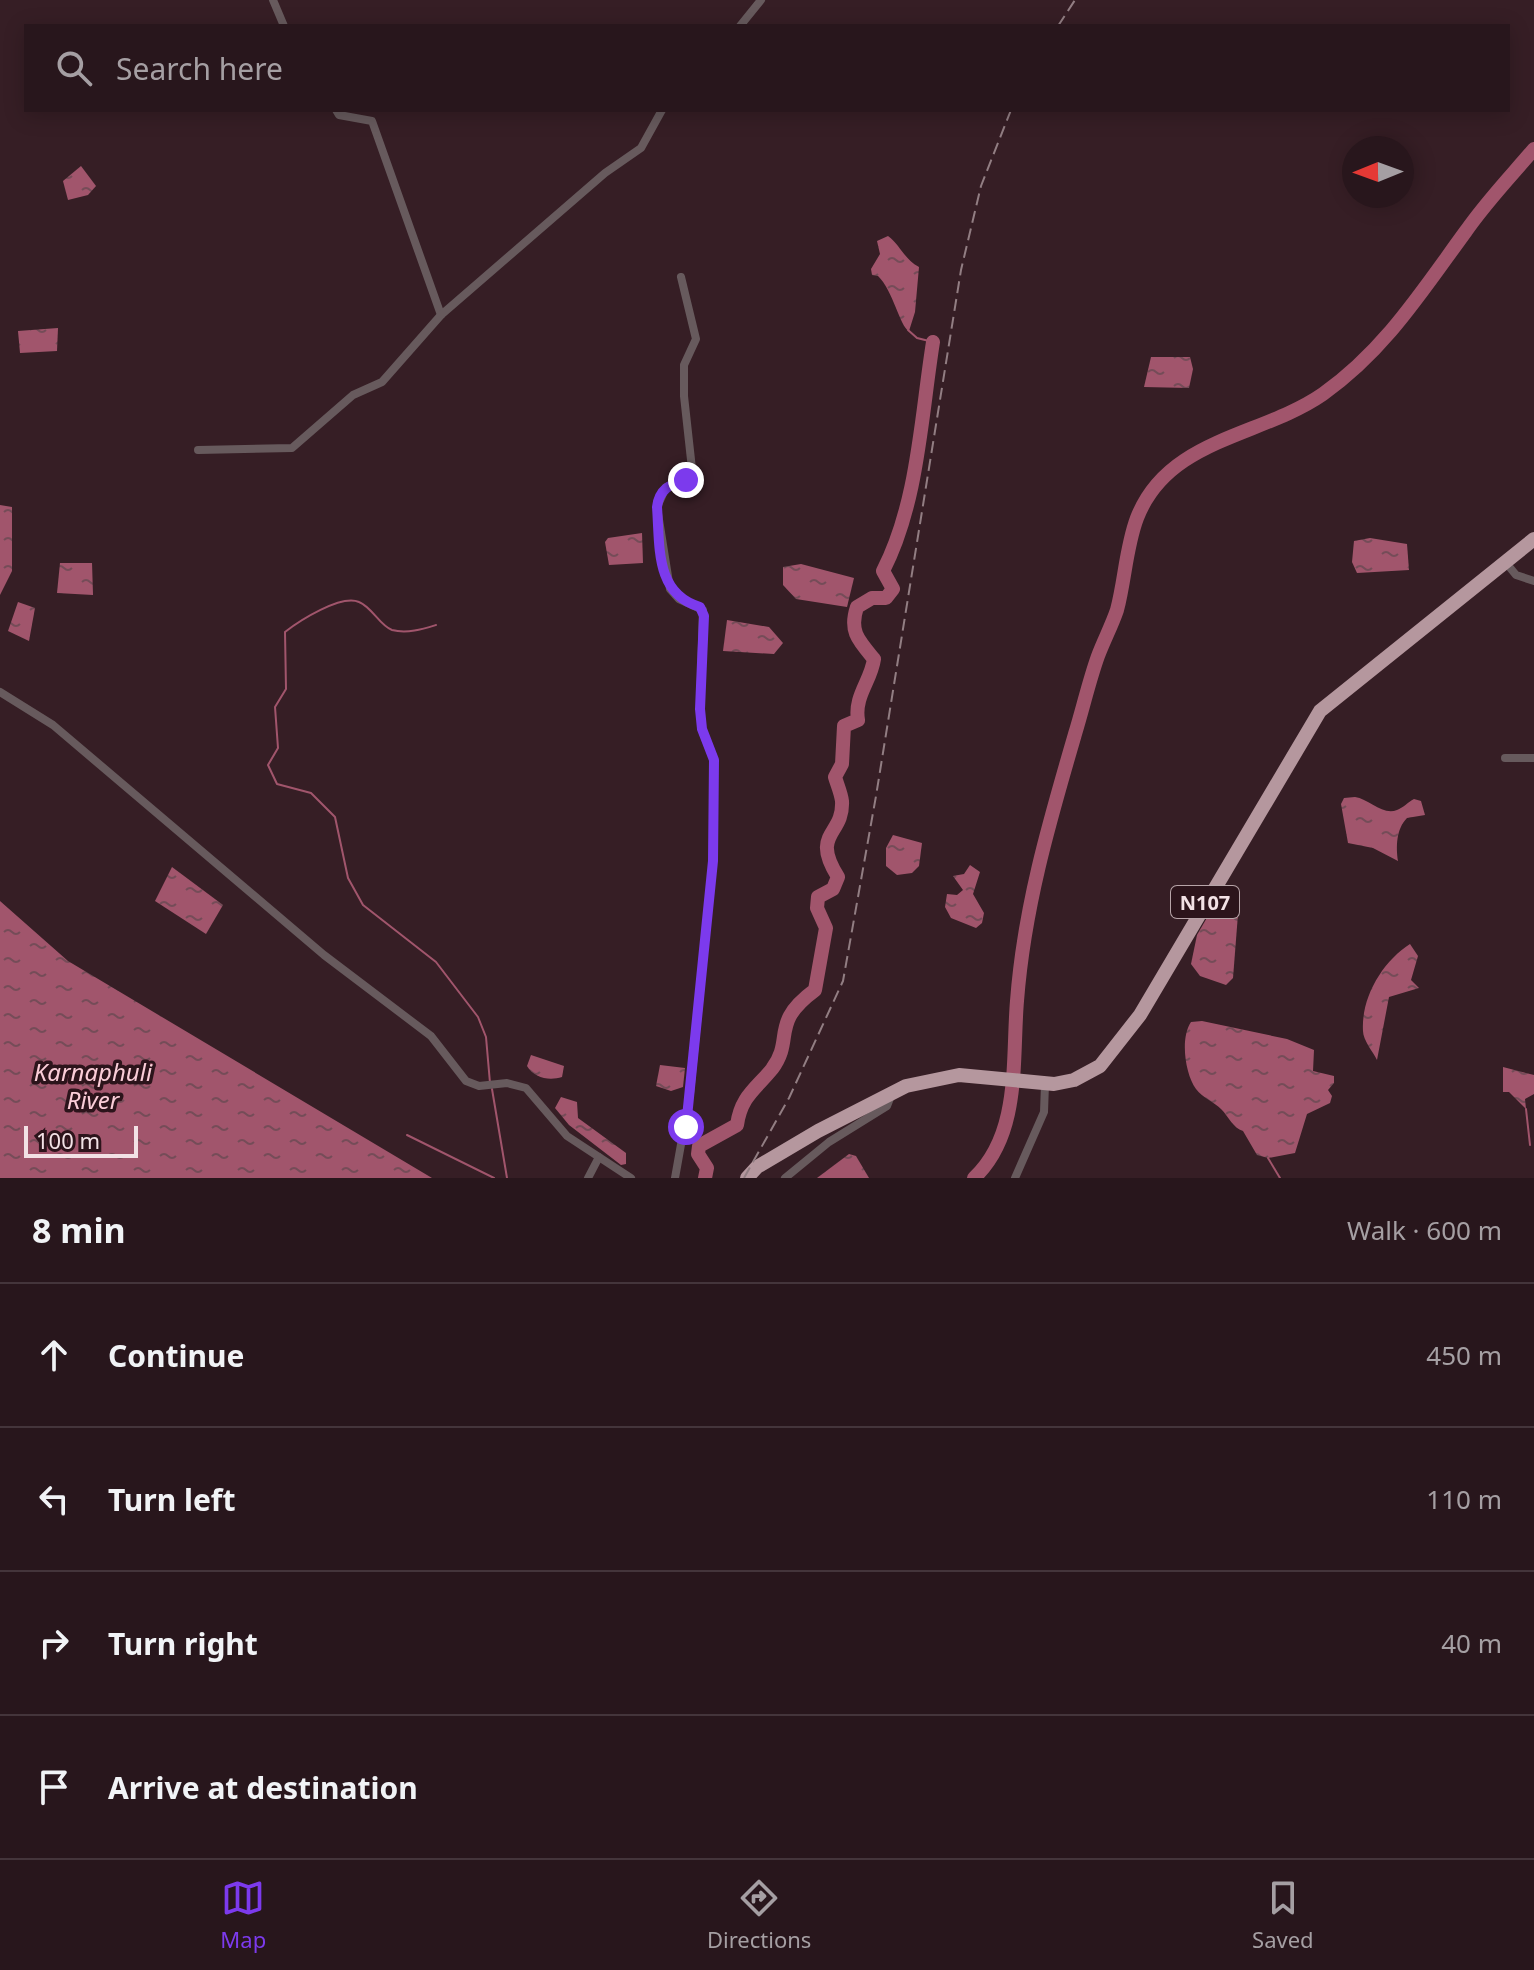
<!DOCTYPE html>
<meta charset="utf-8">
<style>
:root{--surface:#28161c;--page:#342329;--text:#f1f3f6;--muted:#a59fa3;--line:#44353b;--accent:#7c3aed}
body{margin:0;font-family:"Noto Sans",sans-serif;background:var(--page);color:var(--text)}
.compass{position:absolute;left:1342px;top:136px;width:72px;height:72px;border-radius:50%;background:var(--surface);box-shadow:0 4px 20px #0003;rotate:269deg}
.scale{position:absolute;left:24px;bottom:20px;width:114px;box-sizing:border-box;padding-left:8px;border:4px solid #f2e1e5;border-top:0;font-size:22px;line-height:28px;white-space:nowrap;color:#f2e1e5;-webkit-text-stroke:6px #2c141b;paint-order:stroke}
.stop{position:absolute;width:24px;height:24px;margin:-18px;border:6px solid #7c3aed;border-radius:50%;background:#fff}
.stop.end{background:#7c3aed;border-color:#fff;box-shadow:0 2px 8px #0008}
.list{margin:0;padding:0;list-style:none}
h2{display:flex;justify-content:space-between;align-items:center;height:104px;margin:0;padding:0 32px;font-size:34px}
h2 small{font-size:26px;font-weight:400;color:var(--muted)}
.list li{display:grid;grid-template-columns:52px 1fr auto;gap:24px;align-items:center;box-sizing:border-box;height:144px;padding:0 32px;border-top:2px solid var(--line)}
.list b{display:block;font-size:30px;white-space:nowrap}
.list em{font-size:26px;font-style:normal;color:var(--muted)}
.icon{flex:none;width:44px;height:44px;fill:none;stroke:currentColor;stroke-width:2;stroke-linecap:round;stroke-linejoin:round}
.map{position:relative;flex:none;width:1534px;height:1178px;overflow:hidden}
.search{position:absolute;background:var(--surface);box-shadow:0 4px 20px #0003;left:24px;right:24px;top:24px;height:88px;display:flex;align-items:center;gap:20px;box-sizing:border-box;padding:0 28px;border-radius:0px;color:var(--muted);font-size:30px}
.sheet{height:680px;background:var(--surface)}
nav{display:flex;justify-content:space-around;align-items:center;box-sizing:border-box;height:112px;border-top:2px solid var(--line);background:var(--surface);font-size:22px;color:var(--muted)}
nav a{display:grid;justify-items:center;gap:4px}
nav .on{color:var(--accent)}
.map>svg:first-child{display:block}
.water{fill:url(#water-ripples)}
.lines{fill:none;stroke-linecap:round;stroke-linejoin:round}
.stream{stroke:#a1556c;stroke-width:2}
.river{stroke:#a1556c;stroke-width:14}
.minor{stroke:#675a5d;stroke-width:8}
.trunk{stroke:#b5979e;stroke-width:14}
.rail{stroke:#927e83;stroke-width:2;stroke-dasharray:12 6;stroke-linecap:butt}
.route{stroke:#7c3aed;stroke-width:10}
.labels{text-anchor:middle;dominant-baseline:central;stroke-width:7;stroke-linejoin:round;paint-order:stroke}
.shield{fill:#2c141b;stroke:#b7a4a8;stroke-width:2}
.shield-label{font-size:20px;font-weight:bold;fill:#f2e1e5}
.water-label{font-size:24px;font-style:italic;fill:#fbcdd8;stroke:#2c141b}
</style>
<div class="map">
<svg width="1534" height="1178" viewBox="0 0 1534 1178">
<defs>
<pattern id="water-ripples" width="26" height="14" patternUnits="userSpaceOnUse" patternTransform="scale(2)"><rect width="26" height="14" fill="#a1556c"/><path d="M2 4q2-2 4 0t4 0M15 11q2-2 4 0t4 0" fill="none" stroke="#754c58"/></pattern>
</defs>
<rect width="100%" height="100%" fill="#361e25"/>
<g class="water">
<polygon points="81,166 96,186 88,195 68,200 63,181"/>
<path d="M888,236c13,10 16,23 31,31l-4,45 -6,19c-9,-4 -16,-41 -31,-55l-6,-1 -1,-6 9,-15 -3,-13z"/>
<polygon points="58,328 57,351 20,353 18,331"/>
<polygon points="1151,357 1190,357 1193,369 1189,388 1144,387"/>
<polygon points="0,505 12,507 12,571 0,595"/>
<polygon points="642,533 643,563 609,565 605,542 608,538"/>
<polygon points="1370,538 1407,544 1409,570 1357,573 1352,562 1354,541"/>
<polygon points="60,563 92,563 93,595 57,593"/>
<polygon points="801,564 854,578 847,607 796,599 783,585 783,567"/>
<polygon points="18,602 35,608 29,641 8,631"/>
<polygon points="727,620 769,627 783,643 774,654 723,651"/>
<path d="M1355,797c14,2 28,19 42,13 6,-2 11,-8 17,-11l7,2 4,14 -18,3c-11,11 -11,29 -9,43l-25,-13 -25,-5 -7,-39 3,-6z"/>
<polygon points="893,835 922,843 919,866 912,873 897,875 886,866 886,848"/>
<polygon points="970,865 980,872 973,894 984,913 982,923 976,928 951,918 945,907 947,894 957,895 963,890 953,876 964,874"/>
<polygon points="172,867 223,905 206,934 155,901"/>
<polygon points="0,901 68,961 432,1178 0,1178"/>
<polygon points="1216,902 1237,909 1238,914 1233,978 1226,985 1200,976 1191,964 1197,935"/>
<path d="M1410,944l8,12 -7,24 8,8 -30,9 -12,63c-4,-8 -14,-20 -14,-29 -2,-34 20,-70 47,-87z"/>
<path d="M1202,1021l85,18 27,11 -1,21 21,5v7l-6,7 4,6 -2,7 -23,11 -12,39 -27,5 -11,-3 -14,-24c-10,-3 -14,-14 -22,-22 -7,-7 -18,-11 -25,-20 -11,-15 -16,-51 -5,-67z"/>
<path d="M531,1055l33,11 -2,11c-13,4 -28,1 -35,-11z"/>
<polygon points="660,1065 685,1068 683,1087 671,1091 656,1086"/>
<polygon points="1503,1067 1534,1075 1534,1094 1525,1099 1526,1109 1509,1092 1503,1092"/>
<polygon points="561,1097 577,1102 578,1118 626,1153 626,1164 621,1165 569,1125 555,1108"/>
<polygon points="849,1154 856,1156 869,1178 817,1178"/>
</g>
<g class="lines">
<g class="stream">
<polyline points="908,330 917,338 933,342"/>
<path d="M436,625c-13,4 -29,9 -44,5 -12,-4 -20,-23 -33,-28 -18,-8 -60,19 -74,30l1,57 -11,18 3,41 -10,17 9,19 34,9 24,24 13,61 15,27 73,57 42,55 8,20 4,46"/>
<polyline points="492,1089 507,1178"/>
<polyline points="1526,1109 1530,1145"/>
<polyline points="407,1135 494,1178"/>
<polyline points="1268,1158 1280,1178"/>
</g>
<g class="river">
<path d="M705,1178l2,-10 -9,-14 1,-8 38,-21c4,-29 19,-36 35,-56 23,-31 -3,-45 43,-79l11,-62 -9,-20 1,-11 15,-8 5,-12c-28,-45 6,-41 4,-76 -1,-8 -5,-17 -7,-24l7,-13 2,-38 14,-6c-4,-24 13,-39 16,-61 -16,-19 -25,-28 -17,-52l15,-9h14l7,-9 -10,-18c35,-68 38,-154 50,-229"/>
<path d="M974,1178c47,-44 38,-118 43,-177 7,-93 32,-178 58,-267 8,-26 14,-53 23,-78 6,-16 14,-31 19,-46 8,-30 9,-63 20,-92 31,-80 124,-81 186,-124 62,-44 99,-103 143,-163 20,-29 45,-55 68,-82"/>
</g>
<g class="minor">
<polyline points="273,0 284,26"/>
<polyline points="740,26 761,0"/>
<polyline points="336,110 339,115 372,121 441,315"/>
<polyline points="198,450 292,448 353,395 382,382 441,315 605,173 641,148 662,110"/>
<polyline points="1507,564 1516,575 1534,581"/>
<polyline points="0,692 53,725 324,955 431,1036 466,1081 479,1086 507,1083 526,1088 567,1136 631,1178"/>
<polyline points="1505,758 1534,758"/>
<polyline points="588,1178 599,1157"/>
<polyline points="675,1178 690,1094 713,861 714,760 702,729 700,709 703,610 679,599 670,589 657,507 666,487 693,478 684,396 684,365 696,339 681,277"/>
<polyline points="785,1178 829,1142 887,1106 892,1093"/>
<polyline points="1015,1178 1044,1112 1045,1084"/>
</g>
<polyline class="trunk" points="747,1178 757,1167 818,1131 906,1086 959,1075 1054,1084 1074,1080 1100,1066 1140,1015 1320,711 1534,539"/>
<g class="rail">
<polyline points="1058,26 1075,0"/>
<polyline points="744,1178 789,1098 843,981 876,796 961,270 981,186 1011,110"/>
</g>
</g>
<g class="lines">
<path class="route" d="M686,480c-17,4 -27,10 -29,27 3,40 -2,87 43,100l4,9 -4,93 2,20 12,31 -1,101 -27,266"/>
</g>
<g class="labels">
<rect class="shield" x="1171" y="886" width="68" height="32" rx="6"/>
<g class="shield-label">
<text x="1205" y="902">N107</text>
</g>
<g class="water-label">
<text x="93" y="1071">Karnaphuli<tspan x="93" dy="28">River</tspan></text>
</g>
</g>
</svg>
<svg class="compass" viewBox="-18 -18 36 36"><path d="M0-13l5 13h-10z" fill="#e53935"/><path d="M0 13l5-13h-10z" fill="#a59fa3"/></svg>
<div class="scale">100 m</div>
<div class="stop" style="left:686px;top:1127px"></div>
<div class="stop end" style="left:686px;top:480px"></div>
<div class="search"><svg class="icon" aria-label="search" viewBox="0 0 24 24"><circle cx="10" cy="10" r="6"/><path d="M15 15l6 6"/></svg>Search here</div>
</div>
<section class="sheet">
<h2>8 min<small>Walk · 600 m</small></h2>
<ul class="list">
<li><svg class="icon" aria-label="ahead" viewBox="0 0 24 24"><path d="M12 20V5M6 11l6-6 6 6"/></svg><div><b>Continue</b></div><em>450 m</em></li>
<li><svg class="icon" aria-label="left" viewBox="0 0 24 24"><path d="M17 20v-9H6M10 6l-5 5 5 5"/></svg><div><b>Turn left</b></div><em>110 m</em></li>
<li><svg class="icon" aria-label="right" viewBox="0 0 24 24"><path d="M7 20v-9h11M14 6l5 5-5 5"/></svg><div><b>Turn right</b></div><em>40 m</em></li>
<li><svg class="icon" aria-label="arrive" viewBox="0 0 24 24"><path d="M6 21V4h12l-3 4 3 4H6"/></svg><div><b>Arrive at destination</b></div></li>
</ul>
</section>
<nav>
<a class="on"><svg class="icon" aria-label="map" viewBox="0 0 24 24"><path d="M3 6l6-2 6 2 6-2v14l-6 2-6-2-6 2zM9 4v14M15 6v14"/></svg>Map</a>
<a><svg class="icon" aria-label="directions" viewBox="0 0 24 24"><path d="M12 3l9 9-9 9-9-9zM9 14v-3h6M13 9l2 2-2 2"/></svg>Directions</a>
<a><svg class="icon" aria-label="saved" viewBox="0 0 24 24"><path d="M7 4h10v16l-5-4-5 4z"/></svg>Saved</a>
</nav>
